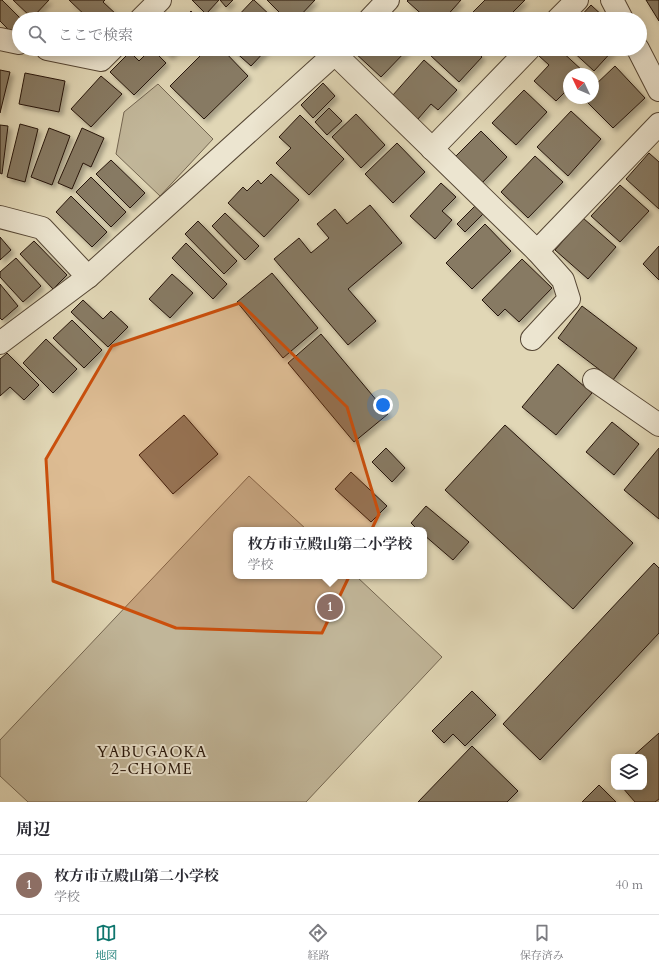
<!DOCTYPE html>
<html lang="ja">
<meta charset="utf-8">
<style>
:root{--surface:#fff;--page:#f2f2f3;--text:#2b2b33;--muted:#7c7c81;--line:#e1e1e2;--accent:#0f766e}
body{margin:0;font-family:Cardo,"Noto Serif JP",serif;background:var(--page);color:var(--text)}
.controls{position:absolute;right:12px;bottom:12px;display:grid;overflow:hidden;border-radius:8px;box-shadow:0 2px 10px #0003}
.controls button{width:36px;height:36px;display:grid;place-items:center;padding:0;border:0;border-bottom:1px solid var(--line);background:var(--surface);color:var(--text);font:20px sans-serif}
.compass{position:absolute;left:563px;top:68px;width:36px;height:36px;border-radius:50%;background:var(--surface);box-shadow:0 2px 10px #0003;rotate:314deg}
.you{position:absolute;left:383px;top:405px;width:14px;height:14px;margin:-10px;border:3px solid #fff;border-radius:50%;background:#1a73e8;box-shadow:0 0 0 6px #1a73e833}
.badge{display:grid;place-items:center;width:26px;height:26px;border-radius:50%;background:var(--accent);color:#fff;font-size:13px;font-weight:700}
.pin{position:absolute;translate:-50% -50%;border:2px solid #fff;box-shadow:0 1px 4px #0006}
.popup{position:absolute;left:233px;top:527px;width:194px;height:52px;box-sizing:border-box;display:grid;place-content:center;border-radius:8px;background:var(--surface);filter:drop-shadow(0 1px 3px #0005);font-size:13px;white-space:nowrap;color:var(--muted)}
.popup b{font-size:15px;color:var(--text)}
.popup::after{content:'';position:absolute;left:50%;top:100%;margin-left:-8px;border:8px solid transparent;border-top-color:var(--surface)}
.list{margin:0;padding:0;list-style:none}
h2{display:flex;justify-content:space-between;align-items:center;height:52px;margin:0;padding:0 16px;font-size:17px}
h2 small{font-size:13px;font-weight:400;color:var(--muted)}
.list li{display:grid;grid-template-columns:26px 1fr auto;gap:12px;align-items:center;box-sizing:border-box;height:60px;padding:0 16px;border-top:1px solid var(--line)}
.list b{display:block;font-size:15px;white-space:nowrap}
.list p{margin:0;font-size:13px;white-space:nowrap;color:var(--muted)}
.list em{font-size:13px;font-style:normal;color:var(--muted)}
.icon{flex:none;width:22px;height:22px;fill:none;stroke:currentColor;stroke-width:2;stroke-linecap:round;stroke-linejoin:round}
.map{position:relative;flex:none;width:659px;height:802px;overflow:hidden}
.search{position:absolute;background:var(--surface);box-shadow:0 2px 10px #0003;left:12px;right:12px;top:12px;height:44px;display:flex;align-items:center;gap:10px;box-sizing:border-box;padding:0 14px;border-radius:22px;color:var(--muted);font-size:15px}
.sheet{height:112px;background:var(--surface)}
nav{display:flex;justify-content:space-around;align-items:center;box-sizing:border-box;height:56px;border-top:1px solid var(--line);background:var(--surface);font-size:11px;color:var(--muted)}
nav a{display:grid;justify-items:center;gap:2px}
nav .on{color:var(--accent)}
.map>svg:first-child{display:block}
.green{fill:#c1b699;stroke:#746651}
.building{fill:#877a63;stroke:#261509;filter:url(#shadow)}
.lines{fill:none;stroke-linecap:round;stroke-linejoin:round}
.minor-casing{stroke:#554634;stroke-width:24}
.minor{stroke:#ece5d0;stroke-width:22}
.marked{fill:#cb4f0c;fill-opacity:0.2;stroke:#cb4f0c;stroke-width:3;stroke-linejoin:round}
.labels{text-anchor:middle;dominant-baseline:central;stroke-width:4;stroke-linejoin:round;paint-order:stroke}
.neighbourhood-label{font-size:15px;letter-spacing:1px;fill:#261509;stroke:#ece5d0}
</style>
<div class="map">
<svg width="659" height="802" viewBox="0 0 659 802">
<defs>
<filter id="shadow"><feDropShadow dx="3.5" dy="3.5" stdDeviation="2" flood-color="#0004"/></filter>
</defs>
<rect width="100%" height="100%" fill="#e1d7b6"/>
<filter id="stains"><feTurbulence type="fractalNoise" baseFrequency=".005" numOctaves="4"/><feColorMatrix values="0 0 0 0 .2 0 0 0 0 .09 0 0 0 0 .02 0 0 0 .5 -.17"/></filter>
<radialGradient id="worn" r=".72"><stop offset=".6" stop-color="#630" stop-opacity="0"/><stop offset="1" stop-color="#630" stop-opacity=".3"/></radialGradient>
<g class="green">
<polygon points="158,84 213,139 160,196 116,154 124,112"/>
<polygon points="249,476 307,530 236,530 236,576 356,576 442,657 306,802 28,802 0,776 0,740"/>
</g>
<g class="building">
<polygon points="0,0 2,0 21,19 19,19 19,27 13,34 0,21"/>
<polygon points="13,0 49,0 32,18"/>
<polygon points="69,0 105,0 103,2 117,15 113,19 89,19"/>
<polygon points="192,0 219,0 206,14"/>
<polygon points="220,0 233,0 226,7"/>
<polygon points="253,0 254,0 274,19 235,19"/>
<polygon points="267,0 315,0 297,19 286,19"/>
<polygon points="408,0 461,0 444,19 427,19 407,1"/>
<polygon points="485,0 525,0 510,15 514,19 468,19 467,18"/>
<polygon points="646,0 659,0 659,21"/>
<polygon points="591,5 606,19 578,19"/>
<polygon points="191,11 199,19 183,19"/>
<polygon points="166,12 174,19 159,19"/>
<polygon points="151,49 152,49 166,63 134,95 110,72 130,52 139,61"/>
<polygon points="162,49 176,49 169,56"/>
<polygon points="207,49 222,49 248,76 204,119 170,86"/>
<polygon points="232,49 267,49 251,66"/>
<polygon points="357,49 408,49 381,77 354,52"/>
<polygon points="436,49 474,49 482,57 459,82 430,55"/>
<polygon points="545,49 559,49 584,72 582,74 569,74 569,88 556,101 534,81 549,65 539,56"/>
<polygon points="570,49 614,49 594,71"/>
<polygon points="424,60 457,90 438,110 431,104 418,119 393,95"/>
<polygon points="615,66 645,98 613,128 583,98 593,98 593,87"/>
<polygon points="0,70 10,72 0,113"/>
<polygon points="25,73 65,81 59,112 19,104"/>
<polygon points="101,76 122,94 91,127 71,109"/>
<polygon points="323,83 335,96 313,118 301,105"/>
<polygon points="524,90 547,112 516,145 492,123"/>
<polygon points="329,108 342,121 327,135 315,122"/>
<polygon points="571,111 601,139 568,176 537,147"/>
<polygon points="356,114 385,145 361,168 332,137"/>
<polygon points="300,115 344,159 309,195 276,163 291,148 279,137"/>
<polygon points="20,124 38,129 25,182 7,177"/>
<polygon points="0,125 8,126 2,174 0,173"/>
<polygon points="49,128 70,136 52,185 31,177"/>
<polygon points="82,128 104,138 91,167 83,163 72,189 58,183"/>
<polygon points="481,131 507,157 481,184 454,158"/>
<polygon points="397,143 425,172 393,203 365,174"/>
<polygon points="649,153 659,162 659,209 626,179"/>
<polygon points="535,156 563,182 528,218 501,192"/>
<polygon points="111,160 145,193 130,208 96,174"/>
<polygon points="271,174 299,200 264,237 228,203 243,187 247,191 258,180 261,184"/>
<polygon points="91,177 126,212 111,227 76,192"/>
<polygon points="441,183 456,197 442,211 452,220 435,239 410,216"/>
<polygon points="620,185 649,211 620,242 591,216"/>
<polygon points="71,196 107,232 92,247 56,212"/>
<polygon points="370,205 402,243 348,289 376,321 348,345 274,259 299,238 311,253 329,238 317,224 335,209 347,224"/>
<polygon points="475,206 483,214 465,232 457,224"/>
<polygon points="225,213 259,246 245,260 212,226"/>
<polygon points="583,218 616,247 588,279 555,250"/>
<polygon points="198,221 237,261 224,274 185,234"/>
<polygon points="485,224 511,251 472,289 446,263"/>
<polygon points="0,237 11,250 0,260"/>
<polygon points="34,241 67,275 53,289 20,254"/>
<polygon points="186,243 227,284 213,299 172,258"/>
<polygon points="659,246 659,280 643,264"/>
<polygon points="16,258 41,286 23,302 0,277 0,272"/>
<polygon points="522,259 552,288 519,322 505,309 498,316 482,300"/>
<polygon points="272,273 318,328 283,358 237,302"/>
<polygon points="172,274 193,293 170,318 149,299"/>
<polygon points="0,284 18,306 2,320 0,318"/>
<polygon points="83,300 103,319 111,311 128,327 108,347 71,312"/>
<polygon points="582,306 637,348 613,380 558,338"/>
<polygon points="72,320 102,350 84,368 53,338"/>
<polygon points="321,334 388,414 354,442 288,363"/>
<polygon points="46,339 77,369 53,393 23,363"/>
<polygon points="7,353 39,385 24,400 10,387 0,396 0,359"/>
<polygon points="558,364 592,393 556,435 522,407"/>
<polygon points="184,415 218,454 173,494 139,455"/>
<polygon points="612,422 639,444 614,475 586,452"/>
<polygon points="505,425 633,543 573,609 445,490"/>
<polygon points="386,448 405,468 392,482 372,462"/>
<polygon points="659,448 659,519 624,490"/>
<polygon points="351,472 387,506 371,522 335,489"/>
<polygon points="426,506 469,542 453,560 424,535 424,530 418,530 411,523"/>
<polygon points="654,563 659,568 659,633 540,760 503,724"/>
<polygon points="472,691 496,715 465,746 453,734 444,743 432,731"/>
<polygon points="659,733 659,799 655,802 635,802 622,787 644,787 644,757 632,757"/>
<polygon points="472,746 518,791 507,802 418,802"/>
<polygon points="599,785 616,802 582,802"/>
</g>
<g class="lines">
<defs>
<g id="minor">
<polyline points="612,0 622,19"/>
<polyline points="141,19 160,0"/>
<polyline points="370,19 388,0"/>
<polyline points="558,19 577,0"/>
<polyline points="0,39 19,43"/>
<polyline points="47,49 101,60 112,49"/>
<polyline points="638,49 659,90"/>
<polyline points="335,54 537,251 659,124"/>
<polyline points="432,149 529,49"/>
<polyline points="0,217 42,228 88,277"/>
<polyline points="532,339 569,299 563,280 537,251"/>
<polyline points="0,343 88,277 340,49"/>
<polyline points="594,380 659,425"/>
</g>
</defs>
<use href="#minor" class="minor-casing"/>
<use href="#minor" class="minor"/>
</g>
<path class="marked" d="M240,303l107,104 32,107 -57,119 -146,-5 -123,-47 -7,-122 66,-113z"/>
<g class="labels">
<g class="neighbourhood-label">
<text x="152" y="752">YABUGAOKA<tspan x="152" dy="17">2-CHOME</tspan></text>
</g>
</g>
<rect width="100%" height="100%" filter="url(#stains)"/>
<rect width="100%" height="100%" fill="url(#worn)"/>
</svg>
<div class="controls">
<button><svg class="icon" aria-label="layers" viewBox="0 0 24 24"><path d="M12 4l9 5-9 5-9-5zM3 14l9 5 9-5"/></svg></button>
</div>
<svg class="compass" viewBox="-18 -18 36 36"><path d="M0-13l5 13h-10z" fill="#e53935"/><path d="M0 13l5-13h-10z" fill="#7c7c81"/></svg>
<div class="you"></div>
<div class="pin badge" style="left:330px;top:607px;background:#8d6e63">1</div>
<div class="popup"><b>枚方市立殿山第二小学校</b>学校</div>
<div class="search"><svg class="icon" aria-label="search" viewBox="0 0 24 24"><circle cx="10" cy="10" r="6"/><path d="M15 15l6 6"/></svg>ここで検索</div>
</div>
<section class="sheet">
<h2>周辺<small></small></h2>
<ul class="list">
<li><span class="badge" style="background:#8d6e63">1</span><div><b>枚方市立殿山第二小学校</b><p>学校</p></div><em>40 m</em></li>
</ul>
</section>
<nav>
<a class="on"><svg class="icon" aria-label="map" viewBox="0 0 24 24"><path d="M3 6l6-2 6 2 6-2v14l-6 2-6-2-6 2zM9 4v14M15 6v14"/></svg>地図</a>
<a><svg class="icon" aria-label="directions" viewBox="0 0 24 24"><path d="M12 3l9 9-9 9-9-9zM9 14v-3h6M13 9l2 2-2 2"/></svg>経路</a>
<a><svg class="icon" aria-label="saved" viewBox="0 0 24 24"><path d="M7 4h10v16l-5-4-5 4z"/></svg>保存済み</a>
</nav>
